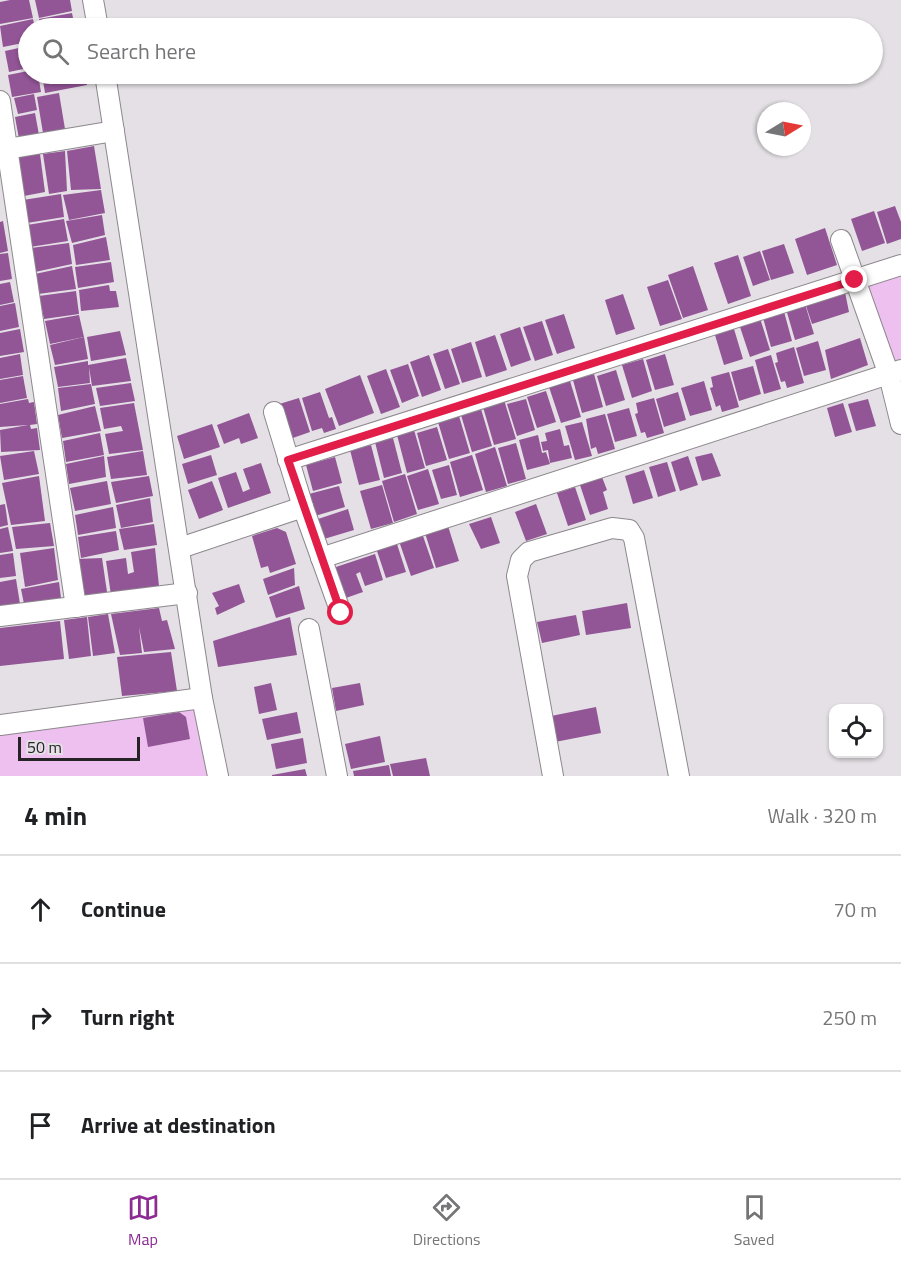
<!DOCTYPE html>
<meta charset="utf-8">
<style>
:root{--surface:#fff;--page:#f2f2f2;--text:#202124;--muted:#757577;--line:#e0e0e0;--accent:#8c2b93}
body{margin:0;font-family:"Titillium Web",sans-serif;background:var(--page);color:var(--text)}
.controls{position:absolute;right:18px;bottom:18px;display:grid;overflow:hidden;border-radius:12px;box-shadow:0 2px 4px #0004}
.controls button{width:54px;height:54px;display:grid;place-items:center;padding:0;border:0;border-bottom:2px solid var(--line);background:var(--surface);color:var(--text);font:30px sans-serif}
.compass{position:absolute;left:757px;top:102px;width:54px;height:54px;border-radius:50%;background:var(--surface);box-shadow:0 2px 4px #0004;rotate:80deg}
.scale{position:absolute;left:18px;bottom:15px;width:122px;box-sizing:border-box;padding-left:6px;border:3px solid #252325;border-top:0;font-size:16px;line-height:21px;white-space:nowrap;color:#252325;-webkit-text-stroke:4px #e4e0e5;paint-order:stroke}
.stop{position:absolute;width:18px;height:18px;margin:-14px;border:4px solid #e11d48;border-radius:50%;background:#fff}
.stop.end{background:#e11d48;border-color:#fff;box-shadow:0 2px 6px #0008}
.list{margin:0;padding:0;list-style:none}
h2{display:flex;justify-content:space-between;align-items:center;height:78px;margin:0;padding:0 24px;font-size:26px}
h2 small{font-size:20px;font-weight:400;color:var(--muted)}
.list li{display:grid;grid-template-columns:39px 1fr auto;gap:18px;align-items:center;box-sizing:border-box;height:108px;padding:0 24px;border-top:2px solid var(--line)}
.list b{display:block;font-size:22px;white-space:nowrap}
.list em{font-size:20px;font-style:normal;color:var(--muted)}
.icon{flex:none;width:33px;height:33px;fill:none;stroke:currentColor;stroke-width:2;stroke-linecap:round;stroke-linejoin:round}
.map{position:relative;flex:none;width:901px;height:776px;overflow:hidden}
.search{position:absolute;background:var(--surface);box-shadow:0 2px 4px #0004;left:18px;right:18px;top:18px;height:66px;display:flex;align-items:center;gap:15px;box-sizing:border-box;padding:0 21px;border-radius:33px;color:var(--muted);font-size:22px}
.sheet{height:402px;background:var(--surface)}
nav{display:flex;justify-content:space-around;align-items:center;box-sizing:border-box;height:84px;border-top:2px solid var(--line);background:var(--surface);font-size:16px;color:var(--muted)}
nav a{display:grid;justify-items:center;gap:3px}
nav .on{color:var(--accent)}
.map>svg:first-child{display:block}
.green{fill:#edc0ef}
.building{fill:#925596}
.lines{fill:none;stroke-linecap:round;stroke-linejoin:round}
.street-casing{stroke:#8d888d;stroke-width:22}
.street{stroke:#fff;stroke-width:20}
.route{stroke:#e11d48;stroke-width:8}
</style>
<div class="map">
<svg width="901" height="776" viewBox="0 0 901 776">
<rect width="100%" height="100%" fill="#e4e0e5"/>
<g class="green">
<polygon points="901,265 901,370 889,375 855,280"/>
<polygon points="202,698 218,776 0,776 0,724"/>
</g>
<g class="building">
<polygon points="10,0 29,0 33,18 0,24 0,2"/>
<polygon points="35,0 70,0 72,11 39,18"/>
<polygon points="72,13 75,28 40,28 39,19"/>
<polygon points="33,19 35,28 28,28 28,42 3,47 0,26"/>
<polygon points="28,46 28,68 9,72 5,51"/>
<polygon points="28,71 33,76 38,74 41,92 12,97 8,75"/>
<polygon points="42,74 85,74 87,85 45,93"/>
<polygon points="59,93 65,129 43,133 37,97"/>
<polygon points="34,94 37,110 18,114 14,98"/>
<polygon points="35,113 39,135 19,139 15,117"/>
<polygon points="94,146 101,189 71,190 67,151"/>
<polygon points="65,151 67,191 49,194 43,154"/>
<polygon points="40,154 45,192 24,196 18,155"/>
<polygon points="101,190 105,213 69,220 63,195"/>
<polygon points="61,194 64,217 27,223 23,200"/>
<polygon points="895,206 901,222 901,239 887,244 877,212"/>
<polygon points="874,211 885,243 862,251 851,219"/>
<polygon points="102,215 105,235 72,243 66,221"/>
<polygon points="64,219 68,241 30,247 27,225"/>
<polygon points="3,221 8,251 0,253 0,222"/>
<polygon points="825,228 837,265 807,275 795,239"/>
<polygon points="106,237 110,260 76,265 73,245"/>
<polygon points="69,243 72,264 35,272 31,248"/>
<polygon points="784,244 794,273 771,280 762,251"/>
<polygon points="760,251 770,280 753,286 743,257"/>
<polygon points="8,253 12,279 0,281 0,254"/>
<polygon points="738,255 751,296 728,304 714,263"/>
<polygon points="111,262 114,282 78,288 75,267"/>
<polygon points="72,266 76,289 38,294 35,274"/>
<polygon points="693,266 708,310 683,318 668,275"/>
<polygon points="668,280 682,319 660,326 647,287"/>
<polygon points="10,282 14,302 0,305 0,284"/>
<polygon points="109,285 110,291 116,291 119,307 81,311 79,290"/>
<polygon points="76,291 79,314 44,319 39,296"/>
<polygon points="845,292 849,312 812,324 804,300"/>
<polygon points="623,294 635,329 616,335 605,300"/>
<polygon points="15,303 19,327 0,331 0,306"/>
<polygon points="805,304 814,334 795,340 786,309"/>
<polygon points="783,308 792,341 771,347 762,314"/>
<polygon points="564,314 575,348 557,354 545,320"/>
<polygon points="79,315 84,337 50,344 45,321"/>
<polygon points="759,315 770,350 750,357 738,321"/>
<polygon points="542,321 553,355 535,361 523,327"/>
<polygon points="520,327 531,360 511,367 500,334"/>
<polygon points="20,329 24,352 0,356 0,333"/>
<polygon points="734,329 743,359 724,365 715,335"/>
<polygon points="120,331 126,355 91,361 87,337"/>
<polygon points="495,335 507,370 486,377 475,342"/>
<polygon points="84,337 88,359 55,365 50,345"/>
<polygon points="860,338 868,365 831,379 825,350"/>
<polygon points="818,341 826,370 804,376 796,348"/>
<polygon points="471,342 482,377 462,383 451,349"/>
<polygon points="794,347 804,383 787,388 785,381 781,382 775,363 778,362 776,353"/>
<polygon points="448,349 460,384 445,389 433,354"/>
<polygon points="20,354 23,375 0,379 0,358"/>
<polygon points="665,354 674,385 655,390 646,360"/>
<polygon points="429,355 441,390 422,397 410,362"/>
<polygon points="771,355 781,389 764,394 755,360"/>
<polygon points="126,358 131,381 92,386 89,367 90,383 58,387 54,367 88,361 88,365"/>
<polygon points="643,359 652,391 632,398 622,365"/>
<polygon points="408,364 419,396 402,403 390,370"/>
<polygon points="753,366 761,394 739,401 731,372"/>
<polygon points="386,369 400,407 381,414 367,376"/>
<polygon points="616,370 625,400 606,406 597,376"/>
<polygon points="729,372 739,407 722,412 720,405 716,407 710,388 713,387 711,377"/>
<polygon points="594,374 603,407 582,413 573,380"/>
<polygon points="360,375 374,413 339,426 325,389"/>
<polygon points="23,376 27,398 0,403 0,380"/>
<polygon points="570,381 581,417 561,423 549,387"/>
<polygon points="704,381 712,410 690,416 681,388"/>
<polygon points="131,383 135,401 100,406 96,388"/>
<polygon points="91,384 95,404 61,411 58,388"/>
<polygon points="546,391 556,422 537,428 527,397"/>
<polygon points="320,392 329,418 332,417 336,429 324,433 322,428 312,431 302,398"/>
<polygon points="678,392 686,420 664,427 656,399"/>
<polygon points="299,398 310,432 287,440 276,405"/>
<polygon points="654,398 664,433 647,438 645,432 641,433 635,414 638,413 636,403"/>
<polygon points="28,399 29,403 34,402 37,424 30,425 31,429 37,428 40,450 1,452 0,430 28,425 0,427 0,404"/>
<polygon points="526,399 535,430 517,436 507,404"/>
<polygon points="868,399 876,426 856,431 848,404"/>
<polygon points="504,400 516,439 494,445 483,407"/>
<polygon points="134,403 143,450 109,454 105,434 123,431 121,426 104,429 100,408"/>
<polygon points="843,403 852,432 835,437 827,408"/>
<polygon points="95,406 101,431 62,438 58,415"/>
<polygon points="629,408 637,436 615,442 607,414"/>
<polygon points="481,409 492,446 472,452 461,415"/>
<polygon points="249,413 258,438 241,444 239,438 224,444 217,425"/>
<polygon points="605,414 615,449 598,454 596,447 591,449 586,419"/>
<polygon points="459,416 470,453 449,459 438,422"/>
<polygon points="582,422 592,456 575,460 565,426"/>
<polygon points="212,424 220,447 184,459 177,436"/>
<polygon points="437,427 447,460 426,466 417,433"/>
<polygon points="560,429 564,446 569,445 572,458 550,463 548,450 543,451 541,442 547,441 545,433"/>
<polygon points="414,430 425,468 407,473 397,435"/>
<polygon points="100,433 104,455 66,462 63,441"/>
<polygon points="538,435 542,453 546,452 550,464 527,470 519,440"/>
<polygon points="393,438 402,473 384,478 375,442"/>
<polygon points="516,443 526,479 508,484 498,448"/>
<polygon points="371,445 380,480 359,485 350,450"/>
<polygon points="495,447 507,486 486,492 475,454"/>
<polygon points="34,451 39,474 4,480 0,456"/>
<polygon points="143,451 147,475 111,479 107,457"/>
<polygon points="712,453 721,476 702,481 695,457"/>
<polygon points="211,455 217,475 188,484 182,464"/>
<polygon points="472,455 483,490 460,497 450,462"/>
<polygon points="104,456 106,477 69,484 66,464"/>
<polygon points="688,456 698,485 680,491 671,462"/>
<polygon points="335,457 342,483 313,491 306,465"/>
<polygon points="667,462 676,491 658,497 649,467"/>
<polygon points="261,463 271,493 228,508 218,478 236,472 243,492 250,489 243,469"/>
<polygon points="449,465 457,495 441,499 432,470"/>
<polygon points="428,469 439,504 418,510 407,476"/>
<polygon points="644,470 653,498 633,504 625,476"/>
<polygon points="405,474 417,514 394,522 382,481"/>
<polygon points="39,476 45,521 11,525 2,483"/>
<polygon points="149,476 153,496 116,503 111,482"/>
<polygon points="602,477 607,490 603,492 608,509 590,515 580,485"/>
<polygon points="107,481 111,504 75,511 70,488"/>
<polygon points="212,481 223,510 199,519 188,490"/>
<polygon points="382,485 393,523 371,529 360,491"/>
<polygon points="339,486 345,507 315,516 309,494"/>
<polygon points="575,487 586,520 568,526 557,493"/>
<polygon points="150,498 153,522 121,528 116,505"/>
<polygon points="5,504 8,525 0,527 0,505"/>
<polygon points="536,504 547,534 526,541 515,512"/>
<polygon points="113,507 116,528 78,535 75,515"/>
<polygon points="348,509 354,530 324,539 318,519"/>
<polygon points="491,517 500,543 481,549 469,524"/>
<polygon points="50,523 54,546 16,549 12,527"/>
<polygon points="154,524 157,545 124,550 119,529"/>
<polygon points="448,526 459,561 436,568 425,533"/>
<polygon points="8,527 13,551 0,553 0,529"/>
<polygon points="277,528 286,532 296,564 270,573 268,566 261,568 252,536"/>
<polygon points="116,531 119,550 81,558 78,537"/>
<polygon points="422,533 434,568 411,576 399,541"/>
<polygon points="396,541 406,572 386,578 376,548"/>
<polygon points="54,548 58,580 25,587 20,553"/>
<polygon points="155,548 159,586 111,595 106,561 126,558 128,574 134,572 131,552"/>
<polygon points="13,553 16,576 0,578 0,555"/>
<polygon points="375,554 383,580 365,586 360,572 356,574 363,592 343,599 333,568"/>
<polygon points="102,558 107,592 83,598 77,559"/>
<polygon points="294,568 295,585 268,595 263,579"/>
<polygon points="16,579 20,604 0,608 0,582"/>
<polygon points="59,582 61,598 24,604 21,589"/>
<polygon points="239,584 245,602 217,615 215,608 219,606 212,593"/>
<polygon points="299,586 305,609 276,618 269,597"/>
<polygon points="627,603 631,628 586,635 582,611"/>
<polygon points="159,608 162,621 167,620 175,649 144,652 139,627 142,653 120,655 111,614"/>
<polygon points="108,614 115,653 93,656 88,617"/>
<polygon points="576,615 580,635 542,643 537,622"/>
<polygon points="87,617 91,656 69,659 64,620"/>
<polygon points="290,617 297,655 218,667 213,641"/>
<polygon points="60,621 64,659 0,666 0,628"/>
<polygon points="171,652 177,691 122,696 117,657"/>
<polygon points="271,683 277,710 259,714 254,687"/>
<polygon points="360,683 364,705 336,711 332,688"/>
<polygon points="596,707 601,733 555,742 551,716"/>
<polygon points="179,712 186,717 190,739 148,747 143,718"/>
<polygon points="297,712 301,733 267,740 262,719"/>
<polygon points="380,736 385,762 351,769 345,744"/>
<polygon points="303,738 307,763 276,769 271,744"/>
<polygon points="426,758 430,776 393,776 390,764"/>
<polygon points="389,765 391,776 354,776 353,771"/>
<polygon points="305,769 307,776 272,776 272,775"/>
</g>
<g class="lines">
<defs>
<g id="street">
<polyline points="93,0 98,28"/>
<polyline points="105,74 202,698 218,776"/>
<polyline points="0,101 76,607"/>
<polyline points="7,149 114,131"/>
<polyline points="841,240 889,375 901,424"/>
<polyline points="274,412 303,507 341,613"/>
<polyline points="288,460 901,265"/>
<polyline points="180,548 303,507"/>
<polyline points="321,558 901,370"/>
<polyline points="0,616 187,593"/>
<polyline points="309,629 337,776"/>
<polyline points="0,725 202,698"/>
<polyline points="553,776 517,576 521,560 529,552 612,528 629,530 634,538 679,776"/>
</g>
</defs>
<use href="#street" class="street-casing"/>
<use href="#street" class="street"/>
</g>
<g class="lines">
<polyline class="route" points="341,613 288,460 855,280"/>
</g>
</svg>
<div class="controls">
<button><svg class="icon" aria-label="locate" viewBox="0 0 24 24"><circle cx="12" cy="12" r="6"/><path d="M12 2v4M12 18v4M2 12h4M18 12h4"/></svg></button>
</div>
<svg class="compass" viewBox="-18 -18 36 36"><path d="M0-13l5 13h-10z" fill="#e53935"/><path d="M0 13l5-13h-10z" fill="#757577"/></svg>
<div class="scale">50 m</div>
<div class="stop" style="left:341px;top:613px"></div>
<div class="stop end" style="left:855px;top:280px"></div>
<div class="search"><svg class="icon" aria-label="search" viewBox="0 0 24 24"><circle cx="10" cy="10" r="6"/><path d="M15 15l6 6"/></svg>Search here</div>
</div>
<section class="sheet">
<h2>4 min<small>Walk · 320 m</small></h2>
<ul class="list">
<li><svg class="icon" aria-label="ahead" viewBox="0 0 24 24"><path d="M12 20V5M6 11l6-6 6 6"/></svg><div><b>Continue</b></div><em>70 m</em></li>
<li><svg class="icon" aria-label="right" viewBox="0 0 24 24"><path d="M7 20v-9h11M14 6l5 5-5 5"/></svg><div><b>Turn right</b></div><em>250 m</em></li>
<li><svg class="icon" aria-label="arrive" viewBox="0 0 24 24"><path d="M6 21V4h12l-3 4 3 4H6"/></svg><div><b>Arrive at destination</b></div></li>
</ul>
</section>
<nav>
<a class="on"><svg class="icon" aria-label="map" viewBox="0 0 24 24"><path d="M3 6l6-2 6 2 6-2v14l-6 2-6-2-6 2zM9 4v14M15 6v14"/></svg>Map</a>
<a><svg class="icon" aria-label="directions" viewBox="0 0 24 24"><path d="M12 3l9 9-9 9-9-9zM9 14v-3h6M13 9l2 2-2 2"/></svg>Directions</a>
<a><svg class="icon" aria-label="saved" viewBox="0 0 24 24"><path d="M7 4h10v16l-5-4-5 4z"/></svg>Saved</a>
</nav>
